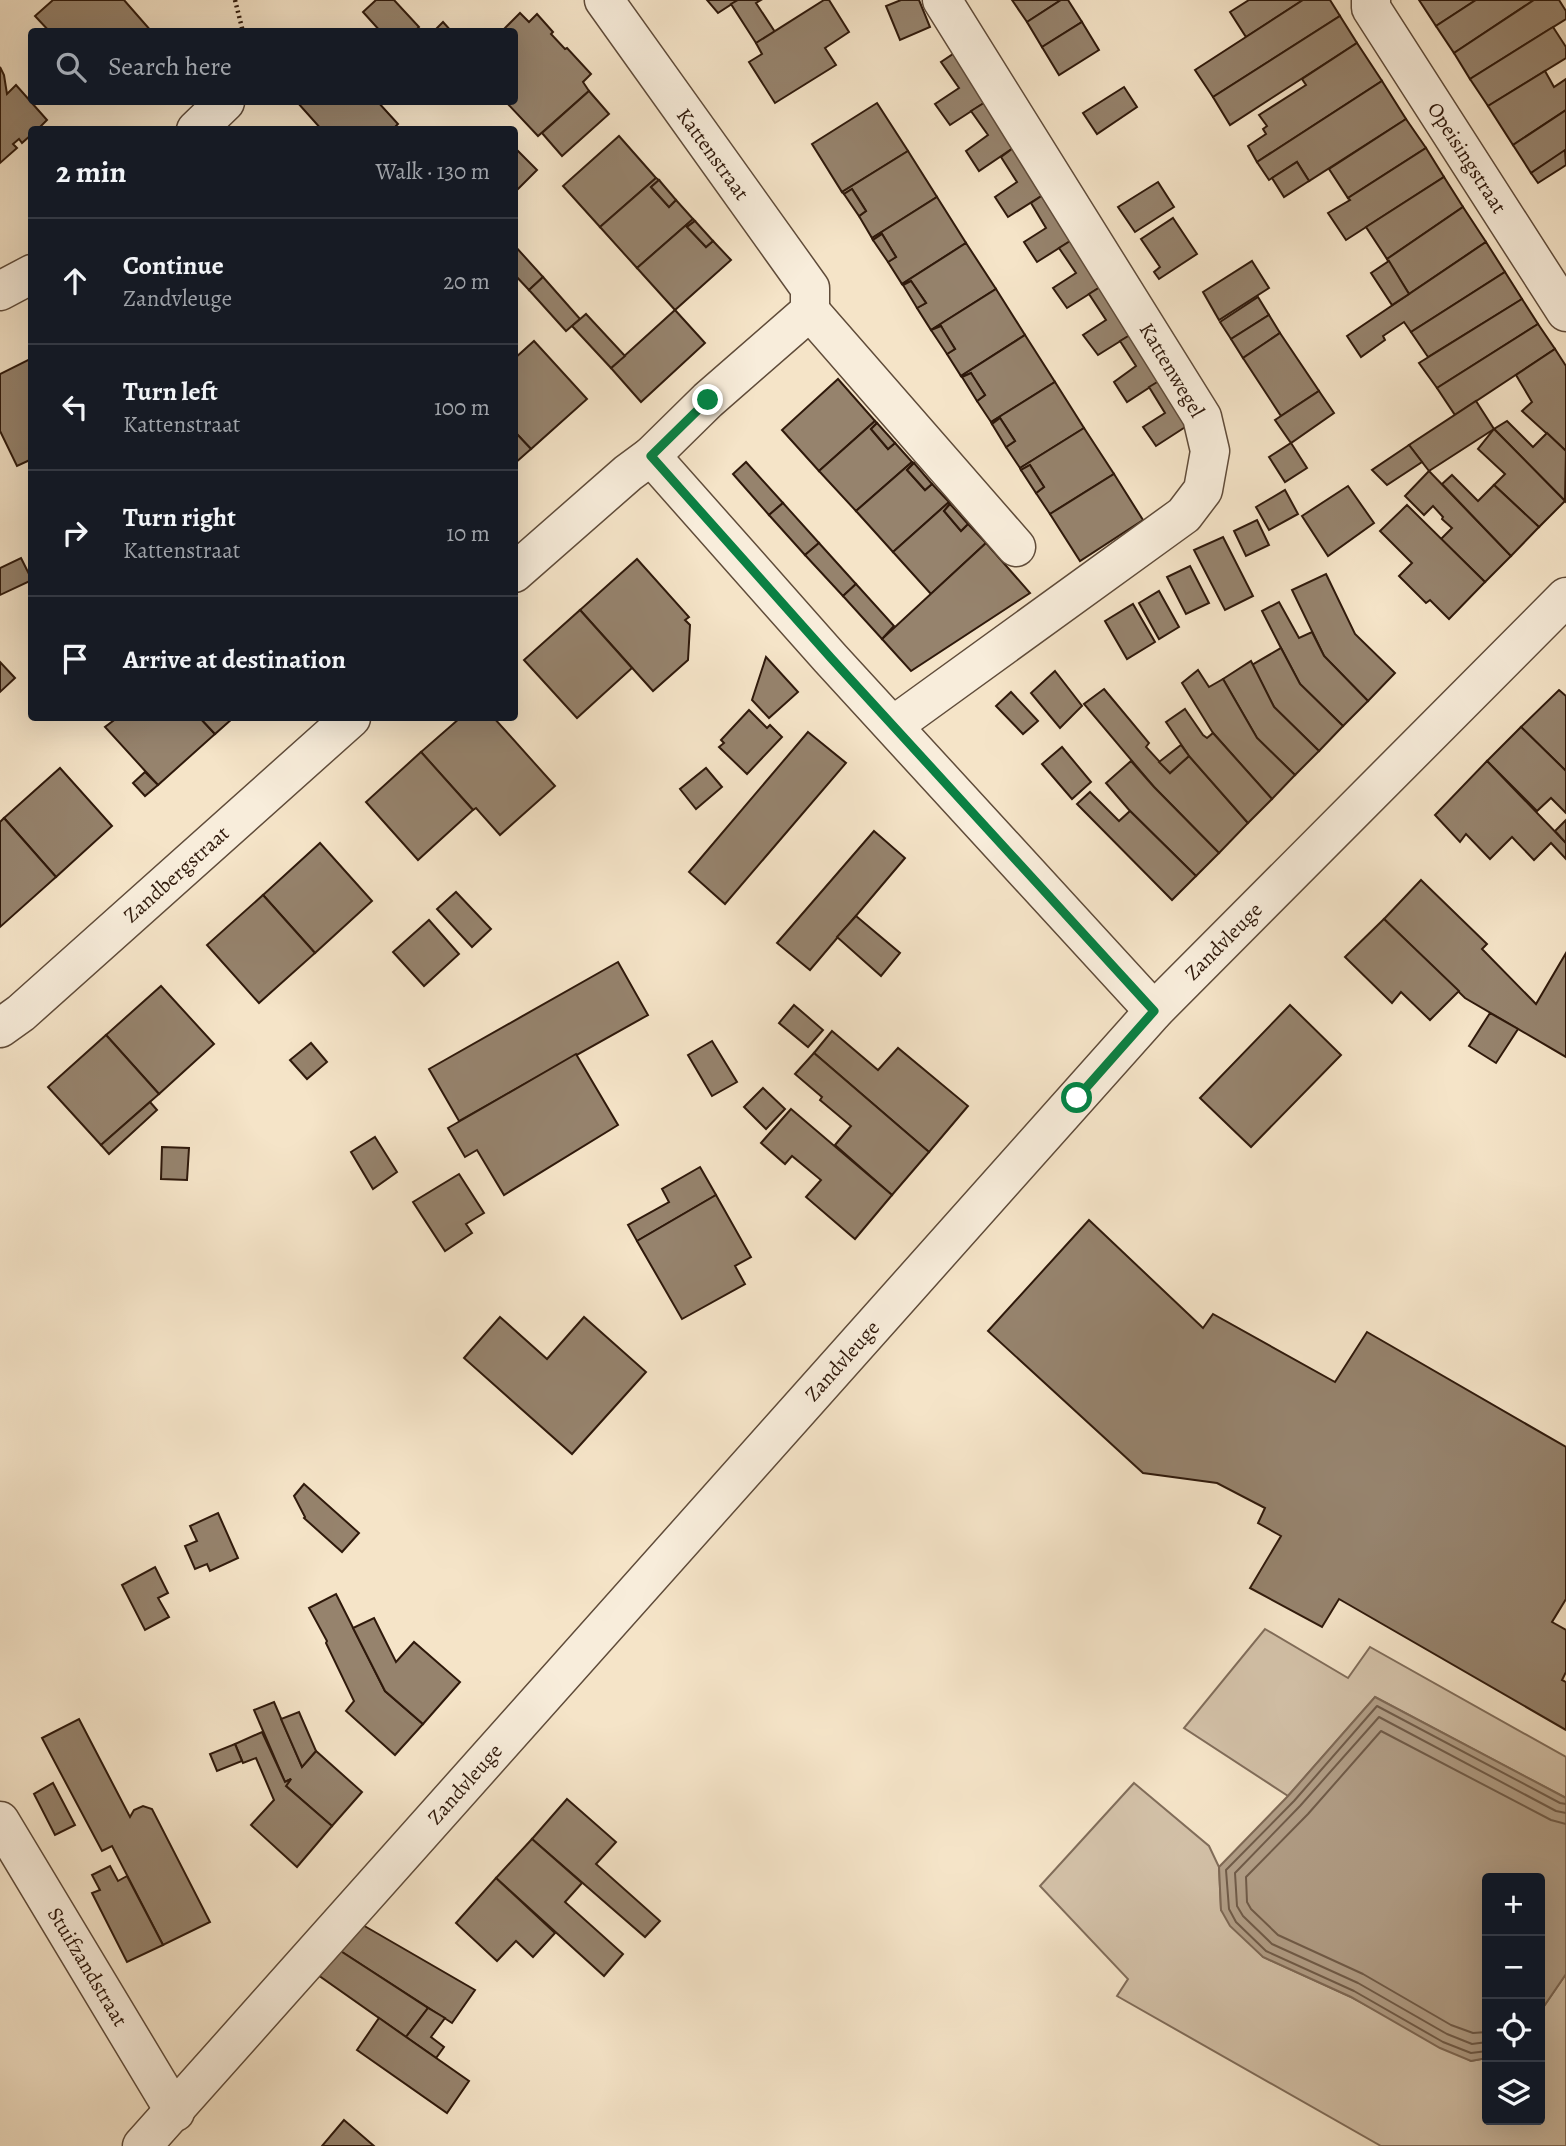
<!DOCTYPE html>
<meta charset="utf-8">
<style>
:root{--surface:#171b24;--page:#242831;--text:#f1f3f6;--muted:#9ea1a6;--line:#363941}
body{margin:0;font-family:Alegreya,serif;background:var(--page);color:var(--text)}
.controls{position:absolute;right:21px;bottom:21px;display:grid;overflow:hidden;border-radius:7px;box-shadow:0 7px 28px #0002}
.controls button{width:63px;height:63px;display:grid;place-items:center;padding:0;border:0;border-bottom:2px solid var(--line);background:var(--surface);color:var(--text);font:35px sans-serif}
.stop{position:absolute;width:21px;height:21px;margin:-16px;border:5px solid #0b8043;border-radius:50%;background:#fff}
.stop.end{background:#0b8043;border-color:#fff;box-shadow:0 2px 7px #0008}
.list{margin:0;padding:0;list-style:none}
h2{display:flex;justify-content:space-between;align-items:center;height:91px;margin:0;padding:0 28px;font-size:30px}
h2 small{font-size:23px;font-weight:400;color:var(--muted)}
.list li{display:grid;grid-template-columns:46px 1fr auto;gap:21px;align-items:center;box-sizing:border-box;height:126px;padding:0 28px;border-top:2px solid var(--line)}
.list b{display:block;font-size:26px;white-space:nowrap}
.list p{margin:0;font-size:23px;white-space:nowrap;color:var(--muted)}
.list em{font-size:23px;font-style:normal;color:var(--muted)}
.icon{flex:none;width:38px;height:38px;fill:none;stroke:currentColor;stroke-width:2;stroke-linecap:round;stroke-linejoin:round}
.map{position:relative;flex:none;width:1566px;height:2146px;overflow:hidden}
.search{position:absolute;background:var(--surface);box-shadow:0 7px 28px #0002;left:28px;top:28px;width:490px;height:77px;display:flex;align-items:center;gap:18px;box-sizing:border-box;padding:0 24px;border-radius:7px;color:var(--muted);font-size:26px}
.panel{position:absolute;background:var(--surface);box-shadow:0 7px 28px #0002;left:28px;top:126px;width:490px;height:595px;border-radius:7px}
.map>svg:first-child{display:block}
.green{fill:#d3c1a8;stroke:#816d5a;stroke-width:2}
.water{fill:#b29f88;stroke:#7e6956;stroke-width:2}
.lines{fill:none;stroke-linecap:round;stroke-linejoin:round}
.shore{stroke:#705c4a;stroke-width:2}
.building{fill:#96836d;stroke:#2f190b;stroke-width:2}
.minor-casing{stroke:#604c3a;stroke-width:41}
.path{stroke:#2f190b;stroke-width:4.5;stroke-dasharray:2 3.5;stroke-linecap:butt}
.minor{stroke:#f8eddb;stroke-width:38}
.route{stroke:#0b8043;stroke-width:9}
.labels{text-anchor:middle;dominant-baseline:central;stroke-width:7;stroke-linejoin:round;paint-order:stroke}
.street-label{font-size:21px;fill:#2f190b;stroke:#f8eddb}
</style>
<div class="map">
<svg width="1566" height="2146" viewBox="0 0 1566 2146">
<rect width="100%" height="100%" fill="#f5e4c8"/>
<filter id="stains"><feTurbulence type="fractalNoise" baseFrequency=".00286" numOctaves="4"/><feColorMatrix values="0 0 0 0 .2 0 0 0 0 .09 0 0 0 0 .02 0 0 0 .5 -.17"/></filter>
<radialGradient id="worn" r=".72"><stop offset=".6" stop-color="#630" stop-opacity="0"/><stop offset="1" stop-color="#630" stop-opacity=".3"/></radialGradient>
<g class="green">
<polygon points="1265,1629 1348,1678 1370,1647 1566,1757 1566,1798 1375,1697 1288,1796 1184,1728"/>
<polygon points="1134,1783 1209,1846 1219,1867 1221,1910 1263,1957 1351,1997 1471,2061 1487,2058 1487,2120 1540,2120 1540,2012 1566,1974 1566,2146 1381,2146 1117,1996 1128,1979 1040,1886"/>
</g>
<polygon class="water" points="1375,1697 1566,1798 1566,1974 1540,2012 1540,1878 1487,1878 1487,2058 1471,2061 1440,2048 1351,1997 1263,1957 1230,1926 1221,1910 1219,1867 1288,1796"/>
<g class="lines">
<g class="shore">
<polyline points="1487,2032 1473,2033 1451,2025 1363,1974 1278,1935 1251,1909 1247,1902 1246,1877 1308,1814 1381,1731 1551,1820 1566,1824"/>
<polyline points="1487,2042 1472,2044 1447,2034 1358,1983 1272,1944 1243,1916 1237,1906 1235,1873 1300,1806 1379,1717 1556,1811 1566,1813"/>
<polyline points="1487,2051 1471,2053 1443,2042 1354,1991 1266,1951 1236,1922 1229,1909 1226,1870 1294,1801 1377,1706 1560,1803 1566,1804"/>
</g>
</g>
<g class="building">
<polygon points="53,0 124,0 152,32 50,32 35,16"/>
<polygon points="376,0 394,0 419,27 414,32 381,32 363,12"/>
<polygon points="707,0 738,0 718,13"/>
<polygon points="738,0 761,0 756,3 775,32 756,43 731,4"/>
<polygon points="824,0 829,0 849,32 825,48 836,65 775,103 749,62 762,54 756,43"/>
<polygon points="901,0 919,0 930,27 900,40 886,6"/>
<polygon points="1012,0 1061,0 1027,22"/>
<polygon points="1061,0 1068,0 1082,22 1042,47 1027,22"/>
<polygon points="1249,0 1303,0 1246,37 1230,12"/>
<polygon points="1303,0 1330,0 1340,16 1213,97 1195,70"/>
<polygon points="1419,0 1476,0 1436,26"/>
<polygon points="1476,0 1534,0 1454,53 1436,26"/>
<polygon points="1534,0 1559,0 1566,11 1566,19 1470,79 1454,53"/>
<polygon points="520,13 529,22 537,14 553,32 551,34 565,49 567,48 591,74 583,82 589,91 538,136 506,102 514,102 514,32 501,32"/>
<polygon points="1340,16 1357,43 1230,125 1213,97"/>
<polygon points="443,22 452,32 433,32"/>
<polygon points="1082,22 1099,50 1059,75 1042,47"/>
<polygon points="1553,27 1566,47 1566,58 1488,106 1470,79"/>
<polygon points="1357,43 1382,81 1257,162 1248,146 1266,134 1263,129 1267,126 1259,115 1306,85 1302,79"/>
<polygon points="956,52 987,101 950,125 935,104 959,88 941,62"/>
<polygon points="0,67 4,75 7,94 16,85 47,120 37,130 32,130 32,134 22,143 19,139 13,144 17,148 0,163"/>
<polygon points="1545,71 1554,87 1566,79 1566,110 1513,145 1488,106"/>
<polygon points="1382,81 1406,119 1309,181 1297,162 1269,180 1257,162"/>
<polygon points="1124,87 1137,107 1097,134 1083,113"/>
<polygon points="589,91 609,114 562,156 542,133"/>
<polygon points="987,101 1016,146 979,171 966,151 988,135 971,111"/>
<polygon points="297,102 378,102 398,124 392,130 322,130"/>
<polygon points="877,103 908,151 842,192 812,144"/>
<polygon points="1566,110 1566,150 1531,173 1513,145"/>
<polygon points="1406,119 1426,148 1348,198 1329,169"/>
<polygon points="619,136 656,178 600,227 563,186"/>
<polygon points="1016,146 1046,193 1008,217 995,197 1017,182 1001,157"/>
<polygon points="514,147 537,170 515,192 514,192"/>
<polygon points="1426,148 1444,177 1346,240 1328,213 1350,200 1348,198"/>
<polygon points="1565,150 1566,165 1538,183 1531,173"/>
<polygon points="908,151 937,197 872,238 859,216 866,211 858,198 852,189 844,194 842,192"/>
<polygon points="1297,162 1309,181 1284,197 1272,178"/>
<polygon points="1444,177 1463,207 1387,259 1366,227"/>
<polygon points="656,178 659,180 651,187 669,207 676,200 693,219 637,268 600,227"/>
<polygon points="659,180 676,200 669,207 651,187"/>
<polygon points="1158,182 1174,207 1135,232 1118,207"/>
<polygon points="852,189 866,211 859,216 844,194"/>
<polygon points="1046,193 1075,238 1037,262 1024,242 1046,228 1031,203"/>
<polygon points="937,197 966,243 902,284 888,262 896,257 882,234 873,240 872,238"/>
<polygon points="1463,207 1486,242 1409,294 1387,259"/>
<polygon points="1173,218 1197,254 1159,279 1154,272 1160,267 1141,239"/>
<polygon points="693,219 695,221 687,227 706,247 713,241 731,260 675,310 637,268"/>
<polygon points="695,221 713,241 706,247 687,227"/>
<polygon points="882,234 896,257 888,262 873,240"/>
<polygon points="1075,238 1105,284 1067,308 1053,288 1076,273 1059,248"/>
<polygon points="1486,242 1505,272 1411,332 1404,322 1383,336 1385,340 1361,357 1347,336"/>
<polygon points="966,243 996,289 931,330 917,308 926,303 911,281 903,285 902,284"/>
<polygon points="514,245 543,277 529,290 514,274"/>
<polygon points="1252,261 1269,288 1219,320 1203,292"/>
<polygon points="1389,261 1409,294 1392,305 1371,273"/>
<polygon points="1505,272 1522,299 1428,357 1411,332"/>
<polygon points="543,277 580,319 566,331 529,290"/>
<polygon points="911,281 926,303 917,308 903,285"/>
<polygon points="1105,284 1135,332 1098,355 1083,335 1106,320 1089,294"/>
<polygon points="996,289 1025,335 961,376 947,354 955,349 944,332 941,326 931,330"/>
<polygon points="1258,297 1269,315 1231,339 1220,322"/>
<polygon points="1522,299 1538,324 1437,388 1419,363"/>
<polygon points="675,310 705,343 641,402 611,368"/>
<polygon points="586,314 625,356 611,368 572,326"/>
<polygon points="1269,315 1280,333 1243,358 1231,339"/>
<polygon points="1538,324 1555,349 1455,415 1437,388"/>
<polygon points="941,326 955,349 947,354 931,330"/>
<polygon points="1135,332 1164,378 1127,402 1114,382 1136,366 1120,341"/>
<polygon points="1280,333 1319,391 1281,416 1243,358"/>
<polygon points="1025,335 1055,382 991,422 977,401 985,395 973,377 971,373 962,377 961,376"/>
<polygon points="534,341 587,399 531,449 514,431 514,359"/>
<polygon points="1555,349 1566,366 1566,451 1522,411 1532,402 1516,375"/>
<polygon points="32,358 32,459 17,466 0,431 0,374"/>
<polygon points="971,373 985,395 977,401 962,377"/>
<polygon points="1164,378 1193,422 1156,446 1143,427 1165,413 1149,387"/>
<polygon points="838,379 875,421 819,471 782,430"/>
<polygon points="1055,382 1084,428 1020,468 1006,447 1015,441 1000,418 992,424 991,422"/>
<polygon points="1319,391 1334,413 1291,443 1275,420"/>
<polygon points="1476,401 1494,429 1429,471 1409,445"/>
<polygon points="1000,418 1015,441 1006,447 992,424"/>
<polygon points="875,421 877,423 871,429 888,449 895,443 912,462 856,511 819,471"/>
<polygon points="1507,421 1533,447 1547,433 1566,451 1565,501 1494,429"/>
<polygon points="877,423 895,443 888,449 871,429"/>
<polygon points="1084,428 1114,474 1050,514 1036,493 1044,487 1030,465 1021,470 1020,468"/>
<polygon points="1494,429 1565,501 1539,527 1494,485 1505,474 1478,449"/>
<polygon points="514,431 531,449 514,464"/>
<polygon points="1291,443 1307,468 1285,482 1269,457"/>
<polygon points="1409,445 1422,462 1387,485 1372,470"/>
<polygon points="746,462 783,503 769,515 733,474"/>
<polygon points="912,462 914,463 907,470 925,490 932,484 949,502 893,552 856,511"/>
<polygon points="914,463 932,484 925,490 907,470"/>
<polygon points="1030,465 1044,487 1036,493 1021,470"/>
<polygon points="1429,471 1511,556 1485,582 1441,539 1452,528 1442,519 1443,517 1433,506 1424,515 1405,496"/>
<polygon points="1114,474 1143,520 1080,561 1050,514"/>
<polygon points="1452,475 1478,501 1494,485 1539,527 1511,556 1442,484"/>
<polygon points="1348,486 1374,523 1328,556 1302,516"/>
<polygon points="1285,490 1298,514 1269,530 1256,507"/>
<polygon points="949,502 950,504 944,511 961,531 968,524 986,543 931,594 893,552"/>
<polygon points="783,503 819,543 805,555 769,515"/>
<polygon points="950,504 968,524 961,531 944,511"/>
<polygon points="1407,505 1485,582 1449,619 1430,600 1426,603 1399,576 1412,563 1380,531"/>
<polygon points="1257,520 1269,545 1246,556 1234,531"/>
<polygon points="1223,537 1253,596 1225,610 1194,550"/>
<polygon points="819,543 856,584 843,596 805,555"/>
<polygon points="986,543 1030,593 911,671 882,639"/>
<polygon points="21,558 32,580 0,595 0,568"/>
<polygon points="637,559 689,617 685,620 690,625 688,660 653,691 580,610"/>
<polygon points="1190,566 1209,603 1186,614 1167,577"/>
<polygon points="1326,574 1355,634 1395,673 1368,701 1324,656 1292,590"/>
<polygon points="856,584 894,626 882,639 843,596"/>
<polygon points="1159,591 1179,627 1159,639 1139,603"/>
<polygon points="1279,602 1299,638 1312,632 1324,656 1368,701 1343,726 1300,684 1281,648 1262,611"/>
<polygon points="1133,604 1155,642 1127,659 1105,621"/>
<polygon points="580,610 632,668 577,718 524,660"/>
<polygon points="1281,648 1300,684 1343,726 1319,751 1274,707 1252,665"/>
<polygon points="766,657 798,692 769,718 752,700"/>
<polygon points="1251,661 1274,707 1319,751 1295,775 1257,738 1223,679"/>
<polygon points="0,662 15,678 0,692"/>
<polygon points="1198,670 1209,687 1223,679 1257,738 1295,775 1272,799 1213,733 1182,683"/>
<polygon points="1055,671 1082,706 1060,728 1031,693"/>
<polygon points="1104,689 1149,743 1146,747 1170,773 1189,756 1248,823 1219,853 1154,787 1084,704"/>
<polygon points="1559,690 1566,696 1566,771 1521,727"/>
<polygon points="1011,692 1038,721 1023,734 996,706"/>
<polygon points="1185,709 1203,735 1207,738 1213,733 1272,799 1248,823 1189,756 1166,722"/>
<polygon points="749,710 767,728 770,725 782,737 747,774 719,747 724,743 721,740"/>
<polygon points="117,718 200,718 215,734 158,785 105,727"/>
<polygon points="200,718 233,718 215,734"/>
<polygon points="460,718 494,718 555,786 500,835 476,808 473,810 421,752"/>
<polygon points="1521,727 1566,771 1566,813 1551,798 1537,811 1487,761"/>
<polygon points="808,732 846,763 725,904 689,872"/>
<polygon points="1181,745 1189,756 1170,773 1159,762"/>
<polygon points="1062,747 1091,782 1072,799 1042,764"/>
<polygon points="421,752 473,810 418,860 366,802"/>
<polygon points="1131,761 1154,787 1219,853 1196,876 1130,811 1106,783"/>
<polygon points="1487,761 1566,843 1566,859 1551,843 1534,860 1512,837 1490,859 1466,834 1460,842 1435,815"/>
<polygon points="60,768 112,826 56,877 4,818"/>
<polygon points="706,768 722,787 696,809 680,789"/>
<polygon points="145,772 158,785 145,796 133,783"/>
<polygon points="1090,792 1119,821 1130,811 1196,876 1172,900 1077,804"/>
<polygon points="4,818 56,877 0,927 0,822"/>
<polygon points="1566,820 1566,843 1555,831"/>
<polygon points="874,831 905,858 810,970 777,943"/>
<polygon points="320,843 372,901 315,953 263,895"/>
<polygon points="1421,880 1487,944 1482,949 1536,1004 1566,953 1566,1057 1465,998 1384,919"/>
<polygon points="456,892 491,929 472,947 437,909"/>
<polygon points="263,895 315,953 259,1003 207,945"/>
<polygon points="856,916 900,953 881,976 837,937"/>
<polygon points="1384,919 1459,991 1430,1020 1401,992 1392,1003 1345,957"/>
<polygon points="429,920 459,954 424,986 393,952"/>
<polygon points="618,962 648,1015 459,1121 429,1069"/>
<polygon points="161,986 214,1044 159,1094 106,1035"/>
<polygon points="794,1005 823,1030 808,1047 779,1023"/>
<polygon points="1290,1005 1341,1055 1251,1147 1200,1098"/>
<polygon points="1490,1013 1518,1029 1496,1063 1469,1046"/>
<polygon points="832,1031 878,1070 898,1048 968,1106 929,1152 814,1053"/>
<polygon points="106,1035 159,1094 101,1145 48,1087"/>
<polygon points="712,1041 737,1082 712,1096 688,1055"/>
<polygon points="311,1043 327,1062 307,1079 290,1060"/>
<polygon points="814,1053 929,1152 892,1195 835,1145 851,1126 820,1100 822,1097 795,1074"/>
<polygon points="576,1054 618,1125 504,1195 477,1150 465,1157 448,1128"/>
<polygon points="763,1088 785,1109 766,1129 744,1107"/>
<polygon points="150,1102 157,1110 109,1154 101,1145"/>
<polygon points="791,1109 892,1195 855,1239 806,1197 821,1180 792,1156 785,1164 761,1143"/>
<polygon points="375,1137 397,1172 373,1189 351,1152"/>
<polygon points="162,1147 189,1148 187,1180 161,1179"/>
<polygon points="700,1167 716,1195 637,1241 628,1225 669,1202 662,1189"/>
<polygon points="459,1174 484,1213 466,1224 472,1233 445,1251 413,1202"/>
<polygon points="716,1195 751,1257 735,1266 745,1284 682,1319 637,1241"/>
<polygon points="1089,1220 1203,1328 1213,1314 1335,1382 1367,1332 1566,1447 1566,1599 1552,1622 1566,1630 1566,1672 1562,1680 1566,1682 1566,1730 1339,1599 1322,1627 1250,1588 1281,1536 1258,1523 1265,1508 1217,1483 1143,1473 988,1331"/>
<polygon points="500,1317 547,1359 584,1317 646,1372 572,1454 464,1358"/>
<polygon points="304,1484 359,1533 342,1552 304,1518 305,1517 294,1496"/>
<polygon points="218,1513 238,1558 210,1571 207,1564 195,1569 185,1546 197,1541 190,1526"/>
<polygon points="155,1567 168,1593 158,1598 169,1617 145,1630 122,1585"/>
<polygon points="336,1594 385,1691 423,1724 395,1755 346,1711 354,1701 326,1643 327,1641 309,1608"/>
<polygon points="374,1618 396,1662 414,1642 460,1682 423,1724 385,1691 353,1628"/>
<polygon points="274,1702 302,1767 316,1751 362,1792 332,1826 286,1786 291,1779 285,1782 254,1710"/>
<polygon points="299,1712 316,1751 302,1767 281,1719"/>
<polygon points="79,1719 130,1817 134,1810 143,1806 152,1809 210,1922 163,1945 112,1846 102,1851 42,1738"/>
<polygon points="262,1732 285,1782 291,1779 286,1786 332,1826 297,1867 251,1825 274,1800 256,1758 243,1763 235,1744"/>
<polygon points="235,1744 242,1761 217,1771 210,1754"/>
<polygon points="53,1783 75,1825 55,1835 34,1794"/>
<polygon points="567,1799 616,1842 596,1864 660,1921 645,1937 532,1839"/>
<polygon points="532,1839 582,1883 565,1902 623,1954 604,1976 496,1878"/>
<polygon points="110,1866 118,1881 127,1876 163,1945 127,1962 92,1893 100,1890 92,1875"/>
<polygon points="496,1878 555,1933 533,1957 516,1941 497,1961 456,1923"/>
<polygon points="361,1924 475,1990 452,2023 339,1950"/>
<polygon points="339,1950 428,2008 406,2037 318,1975"/>
<polygon points="428,2008 445,2018 431,2037 444,2047 436,2058 406,2037"/>
<polygon points="379,2018 469,2081 447,2113 357,2050"/>
<polygon points="344,2120 374,2146 322,2146"/>
</g>
<g class="lines">
<defs>
<g id="minor">
<path id="s1" d="M1371,0v8l195,304"/>
<polyline points="196,130 225,102"/>
<polyline points="0,291 32,274"/>
<polyline points="810,311 1016,547"/>
<polyline points="651,456 830,658 1154,1011"/>
<polyline points="514,573 628,473 651,456 708,400 810,311 810,288 604,0"/>
<polyline points="894,725 1184,515 1203,490 1210,451 1202,417 942,0"/>
<path id="s2" d="M0,1028l21,-15 330,-295"/>
<path id="s3" d="M0,1821l175,291"/>
<path id="s4" d="M142,2146l1012,-1135 412,-414"/>
</g>
</defs>
<use href="#minor" class="minor-casing"/>
<polyline class="path" points="235,0 243,32"/>
<use href="#minor" class="minor"/>
</g>
<g class="lines">
<polyline class="route" points="708,400 651,456 831,658 1154,1011 1077,1098"/>
</g>
<g class="labels">
<g class="street-label">
<text transform="translate(713 154) rotate(54)">Kattenstraat</text>
<text stroke="none"><textPath href="#s1" startOffset="186">Opeisingstraat</textPath></text>
<text transform="translate(1172 370) rotate(59)">Kattenwegel</text>
<text stroke="none"><textPath href="#s2" startOffset="234">Zandbergstraat</textPath></text>
<text stroke="none"><textPath href="#s4" startOffset="1619">Zandvleuge</textPath></text>
<text stroke="none"><textPath href="#s4" startOffset="1052">Zandvleuge</textPath></text>
<text stroke="none"><textPath href="#s4" startOffset="485">Zandvleuge</textPath></text>
<text stroke="none"><textPath href="#s3" startOffset="170">Stuifzandstraat</textPath></text>
</g>
</g>
<rect width="100%" height="100%" filter="url(#stains)"/>
<rect width="100%" height="100%" fill="url(#worn)"/>
</svg>
<div class="controls">
<button>+</button>
<button>−</button>
<button><svg class="icon" aria-label="locate" viewBox="0 0 24 24"><circle cx="12" cy="12" r="6"/><path d="M12 2v4M12 18v4M2 12h4M18 12h4"/></svg></button>
<button><svg class="icon" aria-label="layers" viewBox="0 0 24 24"><path d="M12 4l9 5-9 5-9-5zM3 14l9 5 9-5"/></svg></button>
</div>
<div class="stop" style="left:1077px;top:1098px"></div>
<div class="stop end" style="left:708px;top:400px"></div>
<div class="search"><svg class="icon" aria-label="search" viewBox="0 0 24 24"><circle cx="10" cy="10" r="6"/><path d="M15 15l6 6"/></svg>Search here</div>
<section class="panel">
<h2>2 min<small>Walk · 130 m</small></h2>
<ul class="list">
<li><svg class="icon" aria-label="ahead" viewBox="0 0 24 24"><path d="M12 20V5M6 11l6-6 6 6"/></svg><div><b>Continue</b><p>Zandvleuge</p></div><em>20 m</em></li>
<li><svg class="icon" aria-label="left" viewBox="0 0 24 24"><path d="M17 20v-9H6M10 6l-5 5 5 5"/></svg><div><b>Turn left</b><p>Kattenstraat</p></div><em>100 m</em></li>
<li><svg class="icon" aria-label="right" viewBox="0 0 24 24"><path d="M7 20v-9h11M14 6l5 5-5 5"/></svg><div><b>Turn right</b><p>Kattenstraat</p></div><em>10 m</em></li>
<li><svg class="icon" aria-label="arrive" viewBox="0 0 24 24"><path d="M6 21V4h12l-3 4 3 4H6"/></svg><div><b>Arrive at destination</b></div></li>
</ul>
</section>
</div>
